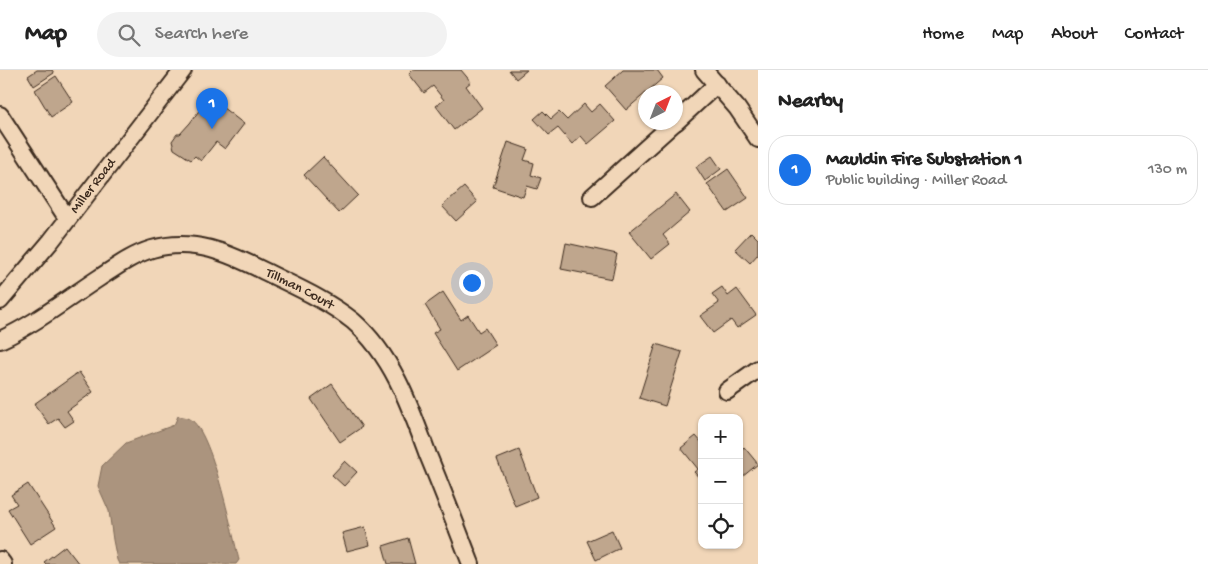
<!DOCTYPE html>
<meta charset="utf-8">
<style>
:root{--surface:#fff;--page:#f2f2f2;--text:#222;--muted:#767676;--line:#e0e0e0;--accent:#1a73e8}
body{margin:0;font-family:"Gochi Hand",sans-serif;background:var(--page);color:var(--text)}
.controls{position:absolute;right:15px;bottom:15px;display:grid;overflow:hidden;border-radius:10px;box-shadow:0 1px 4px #0004}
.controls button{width:45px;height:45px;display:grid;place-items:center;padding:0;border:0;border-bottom:1px solid var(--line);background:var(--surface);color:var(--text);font:25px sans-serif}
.compass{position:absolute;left:638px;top:15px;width:45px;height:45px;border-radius:50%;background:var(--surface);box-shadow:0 1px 4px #0004;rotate:42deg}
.you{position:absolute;left:471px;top:212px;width:18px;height:18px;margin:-12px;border:4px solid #fff;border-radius:50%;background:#1a73e8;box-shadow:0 0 0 8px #1a73e833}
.badge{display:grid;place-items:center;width:32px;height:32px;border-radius:50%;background:var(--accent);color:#fff;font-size:16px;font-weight:700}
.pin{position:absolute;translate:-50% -41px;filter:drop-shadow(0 1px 2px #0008)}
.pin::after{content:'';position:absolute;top:26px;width:18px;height:15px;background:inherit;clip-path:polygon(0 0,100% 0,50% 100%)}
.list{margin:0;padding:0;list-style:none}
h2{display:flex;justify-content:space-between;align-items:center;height:65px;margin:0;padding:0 20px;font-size:21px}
h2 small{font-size:16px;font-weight:400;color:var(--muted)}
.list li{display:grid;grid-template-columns:32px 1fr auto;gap:15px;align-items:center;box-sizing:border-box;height:70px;margin:0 10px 10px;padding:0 10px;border:1px solid var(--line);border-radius:20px}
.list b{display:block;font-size:19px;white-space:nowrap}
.list p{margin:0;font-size:16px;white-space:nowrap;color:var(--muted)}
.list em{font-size:16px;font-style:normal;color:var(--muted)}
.icon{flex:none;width:28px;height:28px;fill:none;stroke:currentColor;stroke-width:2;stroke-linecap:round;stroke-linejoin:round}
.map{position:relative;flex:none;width:758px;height:494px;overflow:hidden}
header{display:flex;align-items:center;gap:30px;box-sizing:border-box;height:70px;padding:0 25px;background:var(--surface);border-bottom:1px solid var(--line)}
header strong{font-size:24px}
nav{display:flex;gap:28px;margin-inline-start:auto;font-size:18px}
.search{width:350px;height:45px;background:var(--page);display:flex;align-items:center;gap:12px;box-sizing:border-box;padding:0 18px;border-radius:28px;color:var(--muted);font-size:19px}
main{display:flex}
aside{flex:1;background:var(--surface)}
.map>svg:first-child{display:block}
.water{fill:#ab947e;stroke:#7e6a58}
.building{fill:#bfa68d;stroke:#3b2a1e}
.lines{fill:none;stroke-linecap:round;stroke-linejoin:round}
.minor-casing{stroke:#3b2a1e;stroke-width:20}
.minor{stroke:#f1d6b8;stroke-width:16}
.labels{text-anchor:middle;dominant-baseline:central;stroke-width:4.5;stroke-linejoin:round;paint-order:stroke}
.street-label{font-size:14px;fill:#3b2a1e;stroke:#f1d6b8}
</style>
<header>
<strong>Map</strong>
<div class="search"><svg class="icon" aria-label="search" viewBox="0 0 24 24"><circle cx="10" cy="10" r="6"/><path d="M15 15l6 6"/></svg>Search here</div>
<nav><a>Home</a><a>Map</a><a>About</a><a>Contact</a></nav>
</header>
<main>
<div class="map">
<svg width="758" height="494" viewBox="0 0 758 494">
<rect width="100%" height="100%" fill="#f1d6b8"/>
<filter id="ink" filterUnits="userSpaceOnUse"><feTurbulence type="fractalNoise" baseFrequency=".02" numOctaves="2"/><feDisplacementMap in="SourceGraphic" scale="10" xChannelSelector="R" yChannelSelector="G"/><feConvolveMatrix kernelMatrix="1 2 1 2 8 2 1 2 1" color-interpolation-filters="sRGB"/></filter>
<g filter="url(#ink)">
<path class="water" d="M178,346c4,1 9,1 12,3 22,12 42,114 49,141l-3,4h-117l-2,-4 -4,-20 -4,-29 -11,-25 4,-20 24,-23 48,-18z"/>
<g class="building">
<polygon points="37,0 52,0 54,3 34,16 28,6"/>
<polygon points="413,0 461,0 471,12 466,16 482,38 454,60 436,36 444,30 433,16 424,23 409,4"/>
<polygon points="509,0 527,0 516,9"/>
<polygon points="623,0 657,0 663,8 626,40 605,16"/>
<polygon points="56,6 73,32 51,47 35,20"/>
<polygon points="209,27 244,54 225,79 216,72 201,91 195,86 191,90 174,79 172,71 177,64 180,64 190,53"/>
<polygon points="584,34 591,42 600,34 615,51 588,74 581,66 572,74 558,58 549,65 534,49 543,41 551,49 559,42 567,50"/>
<polygon points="508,72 528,79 524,90 534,93 531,105 541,108 537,119 527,116 523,127 493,117"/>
<polygon points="712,86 721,99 705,111 696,97"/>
<polygon points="323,87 358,125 339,143 304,105"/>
<polygon points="728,99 748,128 727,142 707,114"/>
<polygon points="464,117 477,132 456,151 442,136"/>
<polygon points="676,124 690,142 663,165 670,174 651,189 629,162"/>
<polygon points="751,162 758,169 758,184 750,193 735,179"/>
<polygon points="566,173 617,184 612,209 561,199"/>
<polygon points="722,217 728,226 737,219 756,245 737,258 731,250 713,263 700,246 719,233 712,224"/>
<polygon points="443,222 461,250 468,245 479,262 485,258 496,275 457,301 433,263 440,259 425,235"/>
<polygon points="656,274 682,282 665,336 639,328"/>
<polygon points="79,302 93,322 67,341 74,351 65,357 58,348 49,354 34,334"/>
<polygon points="332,314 362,357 340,372 311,329"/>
<polygon points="696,366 702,373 702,411 694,402 698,399 681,378"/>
<polygon points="744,377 758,394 742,407 739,403 739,382"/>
<polygon points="519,380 537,427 515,436 497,389"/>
<polygon points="345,391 357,402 344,416 332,405"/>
<polygon points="28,414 56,457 30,474 8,439 17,434 11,425"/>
<polygon points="365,457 370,475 347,481 342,463"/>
<polygon points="612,460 620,478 596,490 587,471"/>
<polygon points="408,468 415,494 388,494 383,476"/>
<polygon points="65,476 79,494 46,494 44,492"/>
</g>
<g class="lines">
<defs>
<g id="minor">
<polyline points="704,0 737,38 758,69"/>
<polyline points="0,45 67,148"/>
<polyline points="676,52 717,14"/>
<polyline points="592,127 675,52"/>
<path id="s1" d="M0,231l51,-60 132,-171"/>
<path id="s2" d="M0,270c35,-16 67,-41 99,-62 17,-11 33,-23 53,-29 41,-12 76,4 112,22 30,15 63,29 89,50 40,35 57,85 75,134 15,36 29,73 43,109"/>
<polyline points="727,321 758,299"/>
<polyline points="0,490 3,494"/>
</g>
</defs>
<use href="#minor" class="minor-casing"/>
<use href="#minor" class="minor"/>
</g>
</g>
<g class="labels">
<g class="street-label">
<text stroke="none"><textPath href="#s1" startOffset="148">Miller Road</textPath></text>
<text stroke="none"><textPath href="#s2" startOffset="335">Tillman Court</textPath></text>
</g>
</g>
</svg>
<div class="controls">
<button>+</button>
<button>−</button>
<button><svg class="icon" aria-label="locate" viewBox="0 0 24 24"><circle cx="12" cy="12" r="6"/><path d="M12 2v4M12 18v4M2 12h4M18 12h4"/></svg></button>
</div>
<svg class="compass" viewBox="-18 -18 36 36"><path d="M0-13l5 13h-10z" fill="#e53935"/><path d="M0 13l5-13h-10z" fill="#767676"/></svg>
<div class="you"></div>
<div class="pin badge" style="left:212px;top:59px">1</div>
</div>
<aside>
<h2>Nearby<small></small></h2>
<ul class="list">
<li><span class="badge">1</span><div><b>Mauldin Fire Substation 1</b><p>Public building · Miller Road</p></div><em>130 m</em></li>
</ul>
</aside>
</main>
